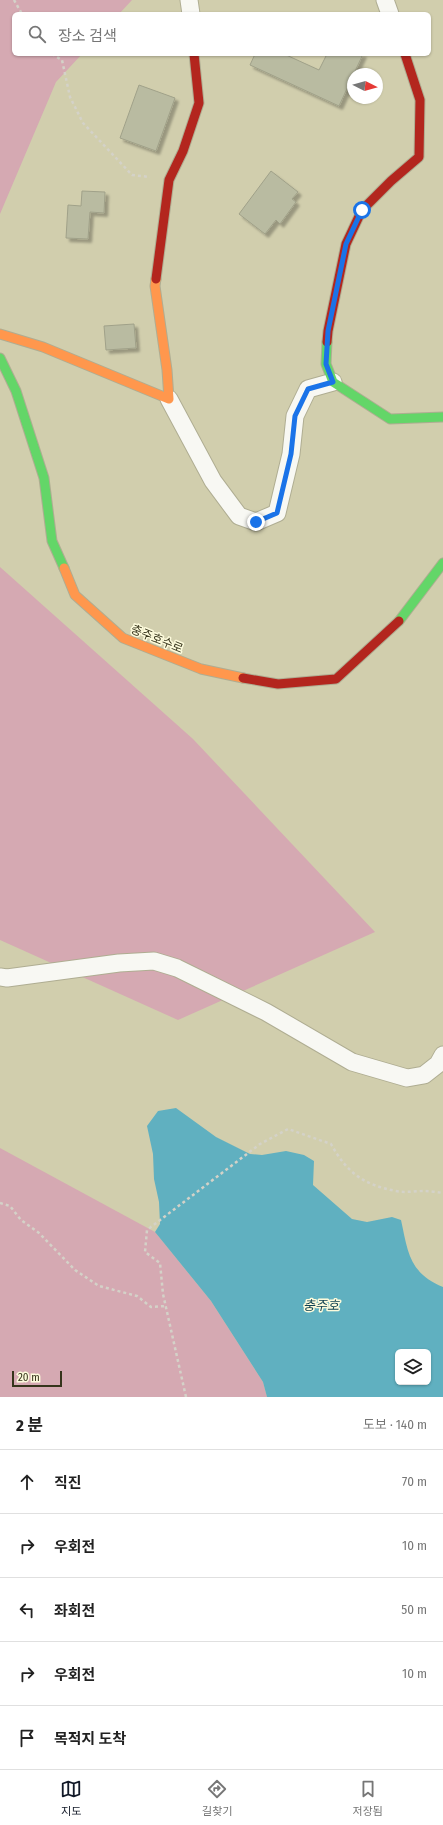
<!DOCTYPE html>
<html lang="ko">
<meta charset="utf-8">
<style>
:root{--surface:#fff;--page:#f2f2f2;--text:#222;--muted:#767676;--line:#e0e0e0;--accent:#111827}
body{margin:0;font-family:"Fira Sans Condensed","Noto Sans KR",sans-serif;background:var(--page);color:var(--text)}
.controls{position:absolute;right:12px;bottom:12px;display:grid;overflow:hidden;border-radius:6px;box-shadow:0 1px 3px #0004}
.controls button{width:36px;height:36px;display:grid;place-items:center;padding:0;border:0;border-bottom:1px solid var(--line);background:var(--surface);color:var(--text);font:20px sans-serif}
.compass{position:absolute;left:347px;top:68px;width:36px;height:36px;border-radius:50%;background:var(--surface);box-shadow:0 1px 3px #0004;rotate:96deg}
.scale{position:absolute;left:12px;bottom:10px;width:50px;box-sizing:border-box;padding-left:4px;border:2px solid #36341b;border-top:0;font-size:11px;line-height:14px;white-space:nowrap;color:#36341b;-webkit-text-stroke:3px #fdfbdc;paint-order:stroke}
.stop{position:absolute;width:12px;height:12px;margin:-9px;border:3px solid #1a73e8;border-radius:50%;background:#fff}
.stop.end{background:#1a73e8;border-color:#fff;box-shadow:0 1px 4px #0008}
.list{margin:0;padding:0;list-style:none}
h2{display:flex;justify-content:space-between;align-items:center;height:52px;margin:0;padding:0 16px;font-size:17px}
h2 small{font-size:13px;font-weight:400;color:var(--muted)}
.list li{display:grid;grid-template-columns:26px 1fr auto;gap:12px;align-items:center;box-sizing:border-box;height:64px;padding:0 16px;border-top:1px solid var(--line)}
.list b{display:block;font-size:15px;white-space:nowrap}
.list em{font-size:13px;font-style:normal;color:var(--muted)}
.icon{flex:none;width:22px;height:22px;fill:none;stroke:currentColor;stroke-width:2;stroke-linecap:round;stroke-linejoin:round}
.map{position:relative;flex:none;width:443px;height:1397px;overflow:hidden}
.search{position:absolute;background:var(--surface);box-shadow:0 1px 3px #0004;left:12px;right:12px;top:12px;height:44px;display:flex;align-items:center;gap:10px;box-sizing:border-box;padding:0 14px;border-radius:6px;color:var(--muted);font-size:15px}
.sheet{height:372px;background:var(--surface)}
nav{display:flex;justify-content:space-around;align-items:center;box-sizing:border-box;height:56px;border-top:1px solid var(--line);background:var(--surface);font-size:11px;color:var(--muted)}
nav a{display:grid;justify-items:center;gap:2px}
nav .on{color:var(--accent)}
.map>svg:first-child{display:block}
.green{fill:#d5a9b2}
.water{fill:#60b0c0;fill-rule:evenodd}
.building{fill:#b9bba1;stroke:#a0a189;filter:url(#shadow)}
.lines{fill:none;stroke-linecap:round;stroke-linejoin:round}
.street-casing{stroke:#afad92;stroke-width:19}
.fast-casing{stroke:#afad92;stroke-width:11}
.slow-casing{stroke:#afad92;stroke-width:11}
.jam-casing{stroke:#afad92;stroke-width:11}
.path{stroke:#d4d2c8;stroke-width:2.5;stroke-dasharray:3 3;stroke-linecap:butt}
.street{stroke:#f8f8f3;stroke-width:17}
.fast{stroke:#63d668;stroke-width:9}
.slow{stroke:#ff974d;stroke-width:9}
.jam{stroke:#b3261e;stroke-width:9}
.route{stroke:#1a73e8;stroke-width:5}
.labels{text-anchor:middle;dominant-baseline:central;stroke-width:3;stroke-linejoin:round;paint-order:stroke}
.street-label{font-size:12px;fill:#36341b;stroke:#fdfbdc}
.water-label{font-size:13px;font-style:italic;fill:#114252;stroke:#fdfbdc}
</style>
<div class="map">
<svg width="443" height="1397" viewBox="0 0 443 1397">
<defs>
<filter id="shadow"><feDropShadow dx="3.5" dy="3.5" stdDeviation="1" flood-color="#0004"/></filter>
</defs>
<rect width="100%" height="100%" fill="#d1cead"/>
<g class="green">
<polygon points="0,0 132,0 119,14 14,14 14,54 82,54 56,82 0,214"/>
<polygon points="0,567 193,739 375,932 178,1020 0,940"/>
<polygon points="0,1148 155,1232 211,1301 263,1382 267,1397 0,1397"/>
</g>
<path class="water" d="M176,1108l40,29 34,17 12,1 24,-4 18,4 10,6 -1,24 39,34 15,3 25,-5 9,3c7,32 8,53 42,67v110h-176l-4,-15 -52,-81 -56,-69 5,-8 -1,-22 -5,-23 -1,-25 -6,-28 11,-15zM398,1352h30v30h-30z"/>
<g class="building">
<polygon points="255,54 284,54 319,70 327,54 363,54 339,106 250,65"/>
<polygon points="139,85 175,98 156,151 120,138"/>
<polygon points="271,171 298,192 292,199 296,202 280,224 276,220 265,234 239,214"/>
<polygon points="82,191 105,192 104,213 90,212 88,239 66,238 68,205 81,206"/>
<polygon points="134,324 136,348 106,350 104,326"/>
</g>
<g class="lines">
<defs>
<g id="street">
<polyline points="189,0 191,14"/>
<polyline points="385,0 390,14"/>
<polyline points="169,399 213,481 239,516 256,522 277,513 291,454 295,416 308,389 333,382"/>
<polyline points="0,977 7,978 119,963 154,961 177,968 266,1012 352,1062 407,1078 424,1075 438,1064 443,1055"/>
</g>
<g id="fast">
<polyline points="327,342 326,364 333,382 390,419 443,417"/>
<polyline points="0,358 16,391 44,478 52,541 64,568"/>
<polyline points="399,621 443,563"/>
</g>
<g id="slow">
<polyline points="0,334 43,347 169,399 167,370 155,286 156,279"/>
<polyline points="64,568 75,595 123,638 201,669 243,678"/>
</g>
<g id="jam">
<polyline points="156,279 169,180 183,151 199,103 194,54"/>
<polyline points="327,342 328,331 346,244 362,210 391,181 419,157 420,100 405,54"/>
<polyline points="243,678 278,684 336,679 399,621"/>
</g>
</defs>
<use href="#street" class="street-casing"/>
<use href="#fast" class="fast-casing"/>
<use href="#slow" class="slow-casing"/>
<use href="#jam" class="jam-casing"/>
<g class="path">
<polyline points="14,0 22,14"/>
<polyline points="52,54 62,60 70,97 83,123 132,175 150,177"/>
<polyline points="0,1203 10,1206 21,1220 39,1233 75,1270 99,1286 137,1296 151,1307 166,1306"/>
<path d="M186,1397l-23,-103 -3,-31 -15,-11 2,-22 113,-86 28,-15 43,15c16,29 33,41 65,47 10,2 19,0 28,0 6,0 13,1 19,2"/>
</g>
<use href="#street" class="street"/>
<use href="#fast" class="fast"/>
<use href="#slow" class="slow"/>
<use href="#jam" class="jam"/>
</g>
<g class="lines">
<polyline class="route" points="256,522 277,513 291,454 295,416 308,389 333,382 326,364 328,331 346,244 362,210"/>
</g>
<g class="labels">
<g class="street-label">
<text transform="translate(157 639) rotate(22)">충주호수로</text>
</g>
<g class="water-label">
<text x="321" y="1305">충주호</text>
</g>
</g>
</svg>
<div class="controls">
<button><svg class="icon" aria-label="layers" viewBox="0 0 24 24"><path d="M12 4l9 5-9 5-9-5zM3 14l9 5 9-5"/></svg></button>
</div>
<svg class="compass" viewBox="-18 -18 36 36"><path d="M0-13l5 13h-10z" fill="#e53935"/><path d="M0 13l5-13h-10z" fill="#767676"/></svg>
<div class="scale">20 m</div>
<div class="stop" style="left:362px;top:210px"></div>
<div class="stop end" style="left:256px;top:522px"></div>
<div class="search"><svg class="icon" aria-label="search" viewBox="0 0 24 24"><circle cx="10" cy="10" r="6"/><path d="M15 15l6 6"/></svg>장소 검색</div>
</div>
<section class="sheet">
<h2>2 분<small>도보 · 140 m</small></h2>
<ul class="list">
<li><svg class="icon" aria-label="ahead" viewBox="0 0 24 24"><path d="M12 20V5M6 11l6-6 6 6"/></svg><div><b>직진</b></div><em>70 m</em></li>
<li><svg class="icon" aria-label="right" viewBox="0 0 24 24"><path d="M7 20v-9h11M14 6l5 5-5 5"/></svg><div><b>우회전</b></div><em>10 m</em></li>
<li><svg class="icon" aria-label="left" viewBox="0 0 24 24"><path d="M17 20v-9H6M10 6l-5 5 5 5"/></svg><div><b>좌회전</b></div><em>50 m</em></li>
<li><svg class="icon" aria-label="right" viewBox="0 0 24 24"><path d="M7 20v-9h11M14 6l5 5-5 5"/></svg><div><b>우회전</b></div><em>10 m</em></li>
<li><svg class="icon" aria-label="arrive" viewBox="0 0 24 24"><path d="M6 21V4h12l-3 4 3 4H6"/></svg><div><b>목적지 도착</b></div></li>
</ul>
</section>
<nav>
<a class="on"><svg class="icon" aria-label="map" viewBox="0 0 24 24"><path d="M3 6l6-2 6 2 6-2v14l-6 2-6-2-6 2zM9 4v14M15 6v14"/></svg>지도</a>
<a><svg class="icon" aria-label="directions" viewBox="0 0 24 24"><path d="M12 3l9 9-9 9-9-9zM9 14v-3h6M13 9l2 2-2 2"/></svg>길찾기</a>
<a><svg class="icon" aria-label="saved" viewBox="0 0 24 24"><path d="M7 4h10v16l-5-4-5 4z"/></svg>저장됨</a>
</nav>
